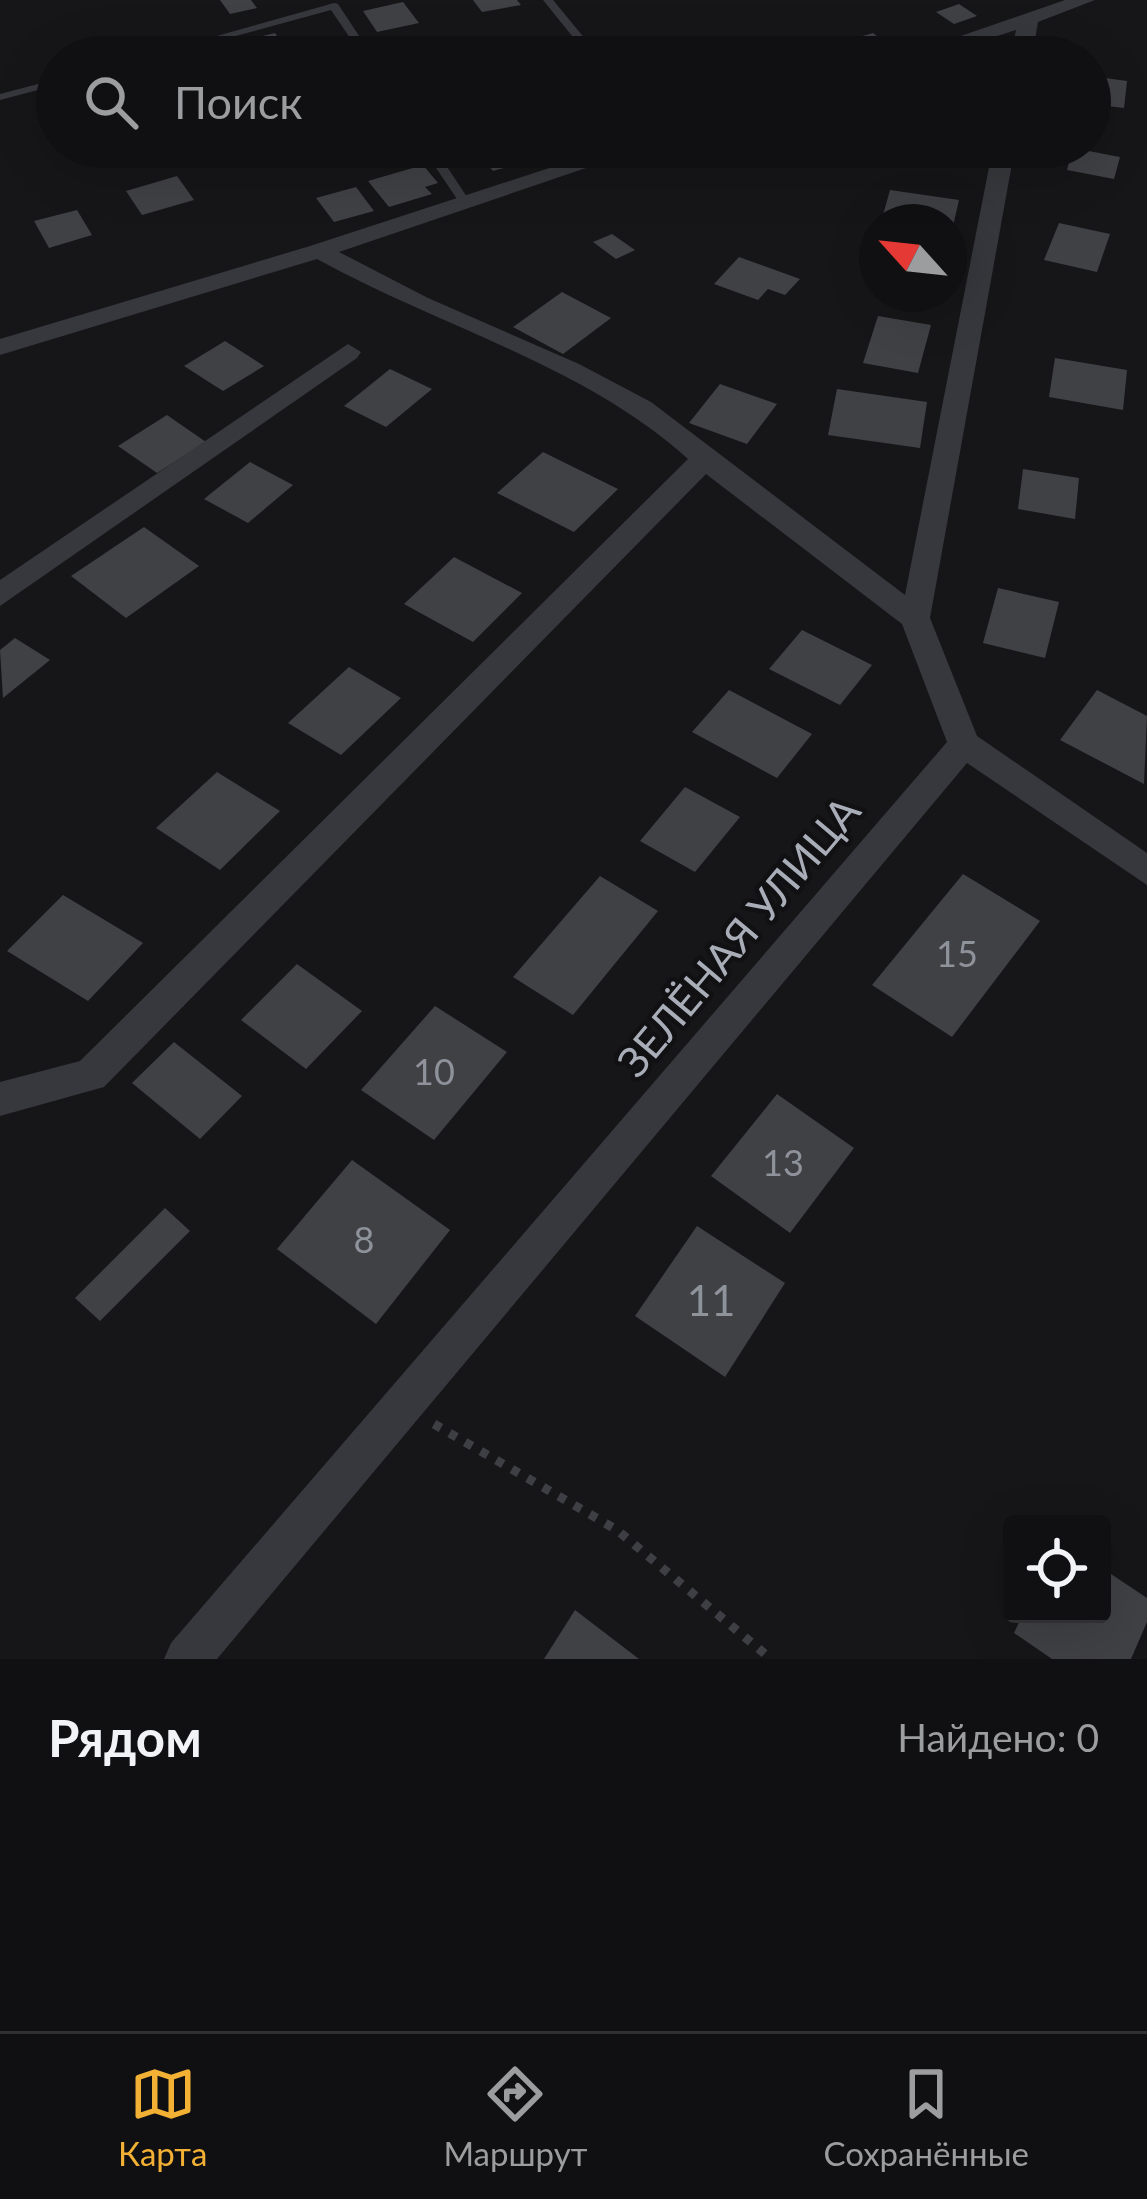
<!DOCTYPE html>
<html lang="ru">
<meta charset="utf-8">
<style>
:root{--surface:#101012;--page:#19191b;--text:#f1f3f6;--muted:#9c9d9f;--line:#303032;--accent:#f2b134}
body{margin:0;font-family:Lato,sans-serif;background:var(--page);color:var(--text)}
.controls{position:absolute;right:36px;bottom:36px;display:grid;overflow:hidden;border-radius:12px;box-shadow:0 12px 48px #0002}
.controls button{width:108px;height:108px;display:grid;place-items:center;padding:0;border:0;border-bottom:3px solid var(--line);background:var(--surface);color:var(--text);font:60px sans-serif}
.compass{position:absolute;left:859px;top:204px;width:108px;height:108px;border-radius:50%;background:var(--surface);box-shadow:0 12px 48px #0002;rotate:297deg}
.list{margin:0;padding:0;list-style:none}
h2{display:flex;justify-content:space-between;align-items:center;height:156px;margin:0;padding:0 48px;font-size:51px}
h2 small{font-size:39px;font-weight:400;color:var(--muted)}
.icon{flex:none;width:66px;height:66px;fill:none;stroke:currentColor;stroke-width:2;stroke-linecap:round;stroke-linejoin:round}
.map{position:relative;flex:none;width:1147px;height:1659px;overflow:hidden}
.search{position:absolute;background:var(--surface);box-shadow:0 12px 48px #0002;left:36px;right:36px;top:36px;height:132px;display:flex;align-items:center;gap:30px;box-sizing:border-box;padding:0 42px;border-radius:66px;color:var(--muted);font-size:45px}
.sheet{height:372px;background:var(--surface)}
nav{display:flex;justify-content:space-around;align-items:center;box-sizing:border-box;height:168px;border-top:3px solid var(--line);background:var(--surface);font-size:33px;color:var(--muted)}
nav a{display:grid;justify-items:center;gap:6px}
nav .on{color:var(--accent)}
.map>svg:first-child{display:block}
.building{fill:#404145}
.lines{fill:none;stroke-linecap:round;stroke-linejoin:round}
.path{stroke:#3d3f44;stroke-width:9;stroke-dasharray:8 10;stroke-linecap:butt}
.service{fill:#37383d;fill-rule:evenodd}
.minor{fill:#37383d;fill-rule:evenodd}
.labels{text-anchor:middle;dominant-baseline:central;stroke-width:9;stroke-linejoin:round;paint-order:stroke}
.number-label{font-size:36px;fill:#8e929b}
.street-label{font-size:42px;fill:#a8adb8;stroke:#111113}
.near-number-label{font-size:42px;fill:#8e929b}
</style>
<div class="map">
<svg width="1147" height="1659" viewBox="0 0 1147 1659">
<rect width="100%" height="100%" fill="#161618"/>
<g class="building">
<polygon points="220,0 251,0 257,8 230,14"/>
<polygon points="473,0 517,0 521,5 482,12"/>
<polygon points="403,2 419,23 377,32 363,11"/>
<polygon points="959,4 977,16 954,24 936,12"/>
<polygon points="275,33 288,51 257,57 245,40"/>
<polygon points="873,33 895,51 865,57 845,41"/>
<polygon points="1090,76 1127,81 1124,108 1090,104"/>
<polygon points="472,147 552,147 557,153 493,171"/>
<polygon points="1073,148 1120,157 1114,179 1067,170"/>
<polygon points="423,165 438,183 425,187 432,194 389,207 368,181"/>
<polygon points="177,176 194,200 142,215 126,191"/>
<polygon points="356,187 374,211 334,222 316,198"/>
<polygon points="890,190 959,200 953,226 883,215"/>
<polygon points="77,210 92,235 49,248 34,221"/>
<polygon points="1059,223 1110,234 1097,272 1044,260"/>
<polygon points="612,234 635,250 616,259 593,242"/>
<polygon points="739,257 800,279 785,295 768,289 758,300 714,284"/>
<polygon points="562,292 611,318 563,354 513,327"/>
<polygon points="878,316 931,325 918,373 863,363"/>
<polygon points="225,341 264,366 223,391 184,366"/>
<polygon points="1055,358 1127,370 1123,410 1049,397"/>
<polygon points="390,369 432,389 386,427 344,406"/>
<polygon points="720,384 777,404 747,444 689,423"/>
<polygon points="837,389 927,402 920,448 828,435"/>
<polygon points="167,415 206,442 157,473 118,446"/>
<polygon points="543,452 618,489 574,532 497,493"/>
<polygon points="250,462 293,485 248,523 204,499"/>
<polygon points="1023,469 1079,478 1075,519 1018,509"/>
<polygon points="144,527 199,566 126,618 71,576"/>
<polygon points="454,557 522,593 473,642 404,604"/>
<polygon points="998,588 1059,602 1045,658 983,643"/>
<polygon points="802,630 872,665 840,705 769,669"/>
<polygon points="15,638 50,660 3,698 0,650"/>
<polygon points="349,667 401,698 341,755 288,723"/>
<polygon points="729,690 812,734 777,778 692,732"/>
<polygon points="1097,690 1147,716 1144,784 1060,740"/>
<polygon points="217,772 280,811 220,870 156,828"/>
<polygon points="685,787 740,817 695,872 640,841"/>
<polygon points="963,874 1040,921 952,1037 872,985"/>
<polygon points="600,876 658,911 573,1015 513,977"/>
<polygon points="63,895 143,943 88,1001 7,951"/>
<polygon points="297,964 362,1011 306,1069 241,1020"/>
<polygon points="435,1006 507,1052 434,1140 361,1090"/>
<polygon points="174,1042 242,1096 200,1139 132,1083"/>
<polygon points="777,1094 854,1148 790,1233 711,1176"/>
<polygon points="352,1160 450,1230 376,1324 277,1249"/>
<polygon points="165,1208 190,1231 100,1321 75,1298"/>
<polygon points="697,1226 785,1283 725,1377 635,1316"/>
<polygon points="1102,1568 1147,1598 1147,1622 1131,1659 1052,1659 1014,1633 1023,1614 1102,1614"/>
<polygon points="575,1610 639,1659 544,1659"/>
</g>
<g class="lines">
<polyline class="path" points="434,1424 617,1530 771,1659"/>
<g class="service">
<polygon points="543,0 553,0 600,57 589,57"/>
<polygon points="334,3 338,4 373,57 363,57 331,10 159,57 142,57"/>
<polygon points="57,79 57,85 0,100 0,94"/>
<polygon points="422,147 434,147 471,203 469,205 461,205"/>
</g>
<g class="minor">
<polygon points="1065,0 1095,0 1038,22 1032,57 1010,57 1016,30 932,57 900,57"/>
<path d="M614,147h34l-309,105 89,46 151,66 72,38 254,193 88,-448h22l-85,471 47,118 170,117v32l-180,-122 -750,896h-53l7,-16 776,-901 -45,-118 -196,-150 -602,613 -104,29v-34l80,-21 608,-602c-102,-93 -250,-133 -371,-200l-317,96v-16l310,-93z"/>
<polygon points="348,344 361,352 357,358 0,606 0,580"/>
</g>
</g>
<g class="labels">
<g class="number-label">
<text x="957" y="953">15</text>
<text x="434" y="1071">10</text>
<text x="783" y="1162">13</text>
<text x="364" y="1239">8</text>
</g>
<g class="street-label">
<text transform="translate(738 936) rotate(-50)">ЗЕЛЁНАЯ УЛИЦА</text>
</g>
<g class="near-number-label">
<text x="711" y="1300">11</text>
</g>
</g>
</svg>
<div class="controls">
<button><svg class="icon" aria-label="locate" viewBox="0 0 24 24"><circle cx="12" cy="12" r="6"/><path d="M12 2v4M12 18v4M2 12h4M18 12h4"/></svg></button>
</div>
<svg class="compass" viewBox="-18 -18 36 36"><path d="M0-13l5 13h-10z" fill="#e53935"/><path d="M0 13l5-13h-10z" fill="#9c9d9f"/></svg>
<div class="search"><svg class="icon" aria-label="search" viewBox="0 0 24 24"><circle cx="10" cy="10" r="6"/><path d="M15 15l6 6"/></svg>Поиск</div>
</div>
<section class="sheet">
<h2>Рядом<small>Найдено: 0</small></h2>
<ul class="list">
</ul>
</section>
<nav>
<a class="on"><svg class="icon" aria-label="map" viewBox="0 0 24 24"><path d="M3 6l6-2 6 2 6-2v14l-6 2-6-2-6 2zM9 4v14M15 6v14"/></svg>Карта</a>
<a><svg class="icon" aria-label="directions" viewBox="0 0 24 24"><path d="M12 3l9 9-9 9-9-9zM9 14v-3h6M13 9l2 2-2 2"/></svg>Маршрут</a>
<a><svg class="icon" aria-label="saved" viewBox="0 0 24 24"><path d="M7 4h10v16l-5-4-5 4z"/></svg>Сохранённые</a>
</nav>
